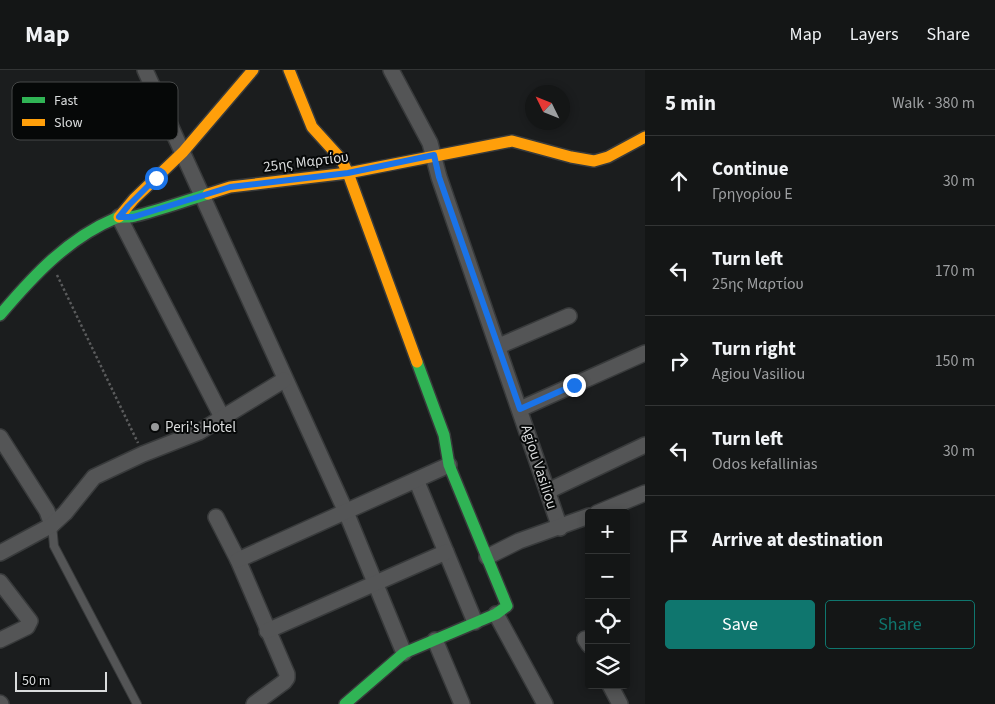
<!DOCTYPE html>
<meta charset="utf-8">
<style>
:root{--surface:#141616;--page:#1d1f1f;--text:#f1f3f6;--muted:#9d9fa1;--line:#333535;--accent:#0f766e}
body{margin:0;font-family:"Source Sans 3",sans-serif;background:var(--page);color:var(--text)}
.controls{position:absolute;right:15px;bottom:15px;display:grid;overflow:hidden;border-radius:5px;box-shadow:0 2px 8px #0003}
.controls button{width:45px;height:45px;display:grid;place-items:center;padding:0;border:0;border-bottom:1px solid var(--line);background:var(--surface);color:var(--text);font:25px sans-serif}
.compass{position:absolute;left:525px;top:15px;width:45px;height:45px;border-radius:50%;background:var(--surface);box-shadow:0 2px 8px #0003;rotate:313deg}
.scale{position:absolute;left:15px;bottom:12px;width:92px;box-sizing:border-box;padding-left:5px;border:2px solid #dadcdd;border-top:0;font-size:14px;line-height:18px;white-space:nowrap;color:#dadcdd;-webkit-text-stroke:4px #060808;paint-order:stroke}
.stop{position:absolute;width:15px;height:15px;margin:-11px;border:4px solid #1a73e8;border-radius:50%;background:#fff}
.stop.end{background:#1a73e8;border-color:#fff;box-shadow:0 1px 5px #0008}
.list{margin:0;padding:0;list-style:none}
h2{display:flex;justify-content:space-between;align-items:center;height:65px;margin:0;padding:0 20px;font-size:21px}
h2 small{font-size:16px;font-weight:400;color:var(--muted)}
.list li{display:grid;grid-template-columns:32px 1fr auto;gap:15px;align-items:center;box-sizing:border-box;height:90px;padding:0 20px;border-top:1px solid var(--line)}
.list b{display:block;font-size:19px;white-space:nowrap}
.list p{margin:0;font-size:16px;white-space:nowrap;color:var(--muted)}
.list em{font-size:16px;font-style:normal;color:var(--muted)}
.actions{display:flex;gap:10px;padding:15px 20px}
.actions a{flex:1;padding:11px 0;border:1px solid var(--accent);border-radius:5px;text-align:center;font-size:18px;color:var(--accent)}
.actions .main{background:var(--accent);color:#fff}
.icon{flex:none;width:28px;height:28px;fill:none;stroke:currentColor;stroke-width:2;stroke-linecap:round;stroke-linejoin:round}
.map{position:relative;flex:none;width:645px;height:634px;overflow:hidden}
header{display:flex;align-items:center;gap:30px;box-sizing:border-box;height:70px;padding:0 25px;background:var(--surface);border-bottom:1px solid var(--line)}
header strong{font-size:24px}
nav{display:flex;gap:28px;margin-inline-start:auto;font-size:18px}
main{display:flex}
aside{flex:1;background:var(--surface)}
.map>svg:first-child{display:block}
.lines{fill:none;stroke-linecap:round;stroke-linejoin:round}
.lane-casing{stroke:#383a3b;stroke-width:10}
.street-casing{stroke:#383a3b;stroke-width:18}
.fast-casing{stroke:#383a3b;stroke-width:14}
.slow-casing{stroke:#383a3b;stroke-width:14}
.path{stroke:#5a5b5c;stroke-width:2.5;stroke-dasharray:2.5 2.5;stroke-linecap:butt}
.lane{stroke:#545556;stroke-width:8}
.street{stroke:#545556;stroke-width:15}
.fast{stroke:#30b455;stroke-width:11}
.slow{stroke:#ff9f0a;stroke-width:11}
.route{stroke:#1a73e8;stroke-width:6}
.poi-dot{fill:#97999a;stroke:#060808;stroke-width:2}
.labels{text-anchor:middle;dominant-baseline:central;stroke-width:4;stroke-linejoin:round;paint-order:stroke}
.street-label{font-size:15px;fill:#dadcdd;stroke:#060808}
.poi-label{font-size:15px;fill:#dadcdd;stroke:#060808;text-anchor:start}
.key{fill:#060808;stroke:#464848;stroke-width:1}
.key-label{font-size:14px;fill:#dadcdd}
</style>
<header>
<strong>Map</strong>
<nav><a>Map</a><a>Layers</a><a>Share</a></nav>
</header>
<main>
<div class="map">
<svg width="645" height="634" viewBox="0 0 645 634">
<rect width="100%" height="100%" fill="#1b1d1e"/>
<g class="lines">
<defs>
<polyline id="lane" points="52,455 54,476 137,634"/>
<g id="street">
<polyline points="145,0 346,442 404,583"/>
<polyline points="391,0 430,73 439,107 560,458"/>
<polyline points="119,147 222,347"/>
<polyline points="499,276 569,246"/>
<polyline points="520,339 645,283"/>
<polyline points="0,367 47,441 52,455"/>
<polyline points="417,412 475,552"/>
<polyline points="548,421 645,375"/>
<polyline points="597,443 645,423"/>
<polyline points="216,447 238,490 287,604 287,608 284,612 254,634"/>
<polyline points="0,483 52,455 65,443 94,407 143,384 199,362 284,310"/>
<polyline points="487,487 519,471 589,446"/>
<polyline points="238,490 449,395"/>
<polyline points="0,512 30,551 27,557 0,570"/>
<polyline points="496,544 545,634"/>
<polyline points="267,561 446,482"/>
<polyline points="585,569 589,575"/>
<polyline points="435,570 462,634"/>
<polyline points="610,615 620,634"/>
<polyline points="0,633 1,634"/>
</g>
<g id="fast">
<path d="M0,245c33,-39 68,-77 116,-97 6,-2 13,0 19,-2 25,-6 49,-15 73,-22"/>
<polyline points="345,634 404,583 496,544 507,536 449,395 444,365 417,292"/>
</g>
<g id="slow">
<polyline points="289,0 312,57 341,89 348,103 417,292"/>
<polyline points="208,124 230,117 348,103 512,71 571,87 594,91 608,87 645,67"/>
<polyline points="119,147 134,129 183,82 253,0"/>
</g>
</defs>
<use href="#lane" class="lane-casing"/>
<use href="#street" class="street-casing"/>
<use href="#fast" class="fast-casing"/>
<use href="#slow" class="slow-casing"/>
<polyline class="path" points="57,205 138,373"/>
<use href="#lane" class="lane"/>
<use href="#street" class="street"/>
<use href="#fast" class="fast"/>
<use href="#slow" class="slow"/>
</g>
<g class="lines">
<polyline class="route" points="156,108 128,136 119,147 133,147 230,117 348,103 434,85 439,107 520,339 574,315"/>
</g>
<circle class="poi-dot" cx="155" cy="357" r="5"/>
<g class="labels">
<g class="street-label">
<text transform="translate(306 92) rotate(-7)">25ης Μαρτίου</text>
<text transform="translate(539 397) rotate(72)">Agiou Vasiliou</text>
</g>
<g class="poi-label">
<text x="165" y="357">Peri's Hotel</text>
</g>
</g>
<rect x="12" y="12" width="166" height="58" rx="8" class="key"/>
<rect x="22" y="27" width="23" height="6" fill="#30b455"/>
<rect x="22" y="49" width="23" height="7" fill="#ff9f0a"/>
<g class="key-label">
<text x="54" y="35">Fast</text>
<text x="54" y="57">Slow</text>
</g>
</svg>
<div class="controls">
<button>+</button>
<button>−</button>
<button><svg class="icon" aria-label="locate" viewBox="0 0 24 24"><circle cx="12" cy="12" r="6"/><path d="M12 2v4M12 18v4M2 12h4M18 12h4"/></svg></button>
<button><svg class="icon" aria-label="layers" viewBox="0 0 24 24"><path d="M12 4l9 5-9 5-9-5zM3 14l9 5 9-5"/></svg></button>
</div>
<svg class="compass" viewBox="-18 -18 36 36"><path d="M0-13l5 13h-10z" fill="#e53935"/><path d="M0 13l5-13h-10z" fill="#9d9fa1"/></svg>
<div class="scale">50 m</div>
<div class="stop" style="left:156px;top:108px"></div>
<div class="stop end" style="left:574px;top:315px"></div>
</div>
<aside>
<h2>5 min<small>Walk · 380 m</small></h2>
<ul class="list">
<li><svg class="icon" aria-label="ahead" viewBox="0 0 24 24"><path d="M12 20V5M6 11l6-6 6 6"/></svg><div><b>Continue</b><p>Γρηγορίου Ε</p></div><em>30 m</em></li>
<li><svg class="icon" aria-label="left" viewBox="0 0 24 24"><path d="M17 20v-9H6M10 6l-5 5 5 5"/></svg><div><b>Turn left</b><p>25ης Μαρτίου</p></div><em>170 m</em></li>
<li><svg class="icon" aria-label="right" viewBox="0 0 24 24"><path d="M7 20v-9h11M14 6l5 5-5 5"/></svg><div><b>Turn right</b><p>Agiou Vasiliou</p></div><em>150 m</em></li>
<li><svg class="icon" aria-label="left" viewBox="0 0 24 24"><path d="M17 20v-9H6M10 6l-5 5 5 5"/></svg><div><b>Turn left</b><p>Odos kefallinias</p></div><em>30 m</em></li>
<li><svg class="icon" aria-label="arrive" viewBox="0 0 24 24"><path d="M6 21V4h12l-3 4 3 4H6"/></svg><div><b>Arrive at destination</b></div></li>
</ul>
<div class="actions"><a class="main">Save</a><a>Share</a></div>
</aside>
</main>
